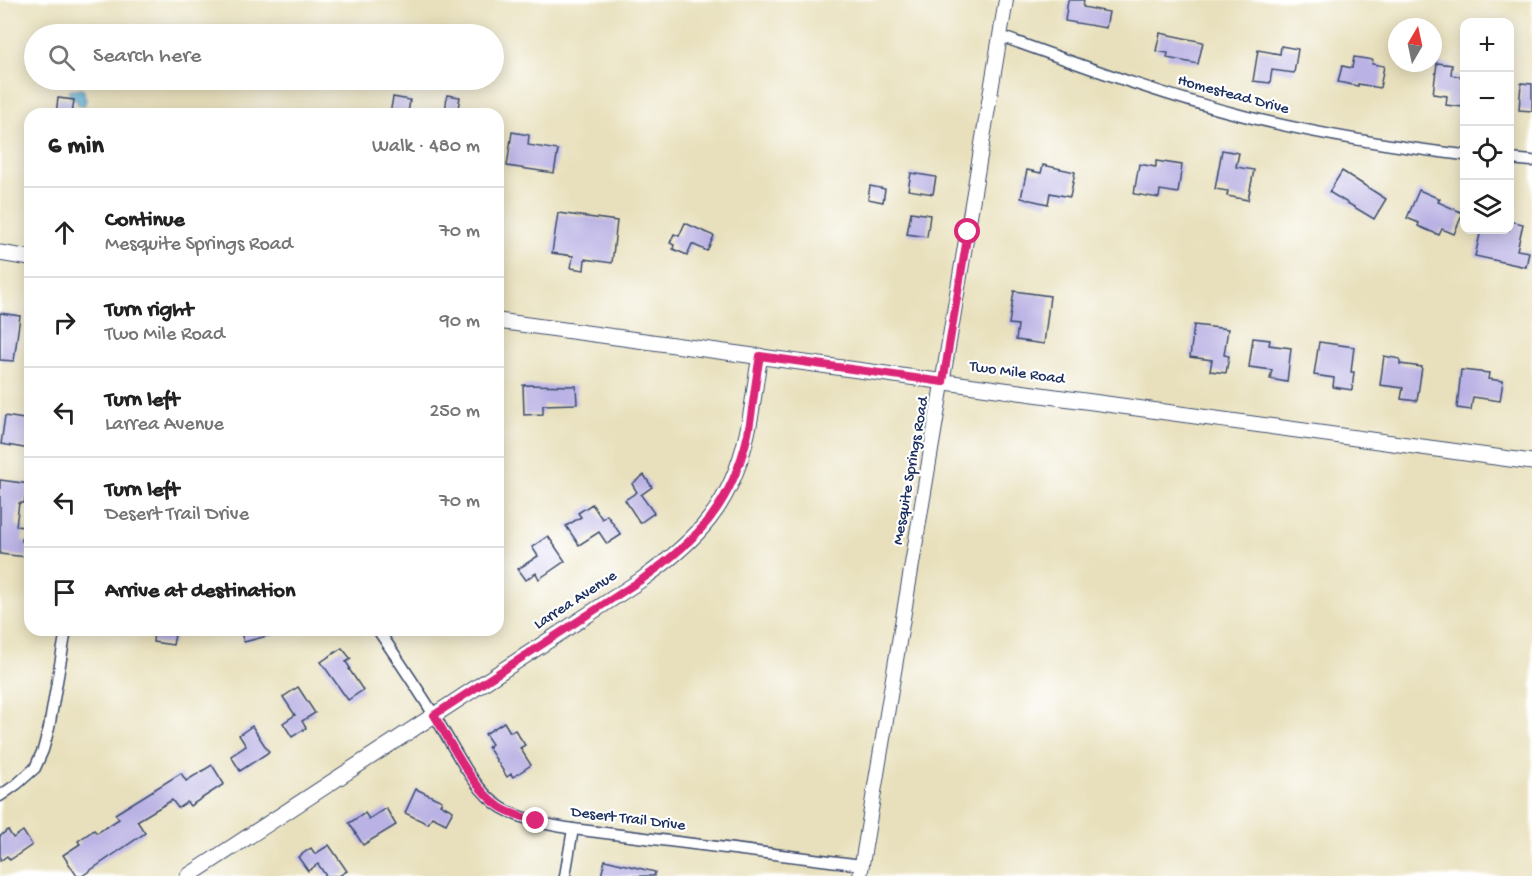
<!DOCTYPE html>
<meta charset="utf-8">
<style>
:root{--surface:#fff;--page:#f2f2f2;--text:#222;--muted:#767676;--line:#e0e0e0}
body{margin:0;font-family:"Gochi Hand",sans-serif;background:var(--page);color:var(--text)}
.controls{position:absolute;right:18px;top:18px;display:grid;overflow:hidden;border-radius:12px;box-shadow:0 3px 15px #0003}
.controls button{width:54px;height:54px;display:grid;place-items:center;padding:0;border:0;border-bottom:2px solid var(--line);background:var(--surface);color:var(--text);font:30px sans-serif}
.compass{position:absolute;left:1388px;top:18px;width:54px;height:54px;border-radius:50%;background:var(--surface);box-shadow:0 3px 15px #0003;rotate:9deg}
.stop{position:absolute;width:18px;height:18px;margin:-14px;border:4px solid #db2777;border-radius:50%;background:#fff}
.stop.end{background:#db2777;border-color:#fff;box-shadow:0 2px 6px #0008}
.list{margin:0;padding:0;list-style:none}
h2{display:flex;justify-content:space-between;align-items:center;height:78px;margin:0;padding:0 24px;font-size:26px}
h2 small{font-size:20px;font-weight:400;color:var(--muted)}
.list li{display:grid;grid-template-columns:39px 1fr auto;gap:18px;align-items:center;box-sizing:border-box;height:90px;padding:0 24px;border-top:2px solid var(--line)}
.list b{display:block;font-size:22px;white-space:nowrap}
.list p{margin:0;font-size:20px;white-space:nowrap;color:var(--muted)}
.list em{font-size:20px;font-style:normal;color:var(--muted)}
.icon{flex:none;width:33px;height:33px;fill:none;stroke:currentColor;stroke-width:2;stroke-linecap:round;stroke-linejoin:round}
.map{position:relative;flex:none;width:1532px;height:876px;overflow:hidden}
.search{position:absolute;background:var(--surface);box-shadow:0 3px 15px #0003;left:24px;top:24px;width:480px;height:66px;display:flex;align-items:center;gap:15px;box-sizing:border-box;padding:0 21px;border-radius:33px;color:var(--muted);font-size:22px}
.panel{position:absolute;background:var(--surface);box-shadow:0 3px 15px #0003;left:24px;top:108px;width:480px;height:528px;border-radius:18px}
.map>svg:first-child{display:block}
.water{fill:#52acd0;stroke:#366e97;stroke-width:1.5}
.building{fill:#bab2e4}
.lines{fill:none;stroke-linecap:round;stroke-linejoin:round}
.minor-casing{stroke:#3a4a6c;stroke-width:13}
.tertiary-casing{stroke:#3a4a6c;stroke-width:16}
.secondary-casing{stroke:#3a4a6c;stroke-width:17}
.minor{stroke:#fff;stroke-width:10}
.tertiary{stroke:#fff;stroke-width:14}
.secondary{stroke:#fff;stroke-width:15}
.route{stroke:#db2777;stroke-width:8}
.labels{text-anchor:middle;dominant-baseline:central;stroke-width:4.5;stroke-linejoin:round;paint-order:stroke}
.street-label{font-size:16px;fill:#1b2f5e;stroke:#fff}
</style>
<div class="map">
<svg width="1532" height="876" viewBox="0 0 1532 876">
<rect width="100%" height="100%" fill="#fff"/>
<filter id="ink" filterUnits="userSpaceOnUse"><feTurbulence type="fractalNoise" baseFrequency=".0167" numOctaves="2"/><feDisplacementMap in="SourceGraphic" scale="12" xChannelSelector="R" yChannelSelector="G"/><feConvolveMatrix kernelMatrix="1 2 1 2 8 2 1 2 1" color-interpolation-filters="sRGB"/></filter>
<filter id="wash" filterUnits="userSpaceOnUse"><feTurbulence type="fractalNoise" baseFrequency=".008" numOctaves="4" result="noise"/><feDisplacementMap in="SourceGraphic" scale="24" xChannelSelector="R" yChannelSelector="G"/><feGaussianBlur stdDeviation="1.35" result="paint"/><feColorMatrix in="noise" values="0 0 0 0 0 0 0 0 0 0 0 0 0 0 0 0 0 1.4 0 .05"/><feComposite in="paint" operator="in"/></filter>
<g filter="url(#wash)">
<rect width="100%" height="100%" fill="#e8e0bc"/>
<polygon class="water" points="73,89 76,90 81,89 84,91 84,96 86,99 84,106 79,105 75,98 70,96 69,91"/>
<g id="blocks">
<g class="building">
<polygon points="1068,0 1084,0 1083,7 1109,12 1106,28 1065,21"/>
<polygon points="1160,33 1203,42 1198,64 1167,58 1168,53 1156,51"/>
<polygon points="1281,46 1298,49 1294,73 1272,70 1270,83 1253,81 1258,50 1280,54"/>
<polygon points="1354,57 1373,60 1372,64 1384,66 1380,88 1358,84 1358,86 1338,82 1342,66 1352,68"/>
<polygon points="1437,63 1452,65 1451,75 1464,77 1464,105 1462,104 1462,107 1446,105 1447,96 1433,94"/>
<polygon points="1521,83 1532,84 1532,111 1519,110"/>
<polygon points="447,95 460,97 457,114 445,114"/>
<polygon points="393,97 410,100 408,114 390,114"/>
<polygon points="58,98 74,100 72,114 56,114"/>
<polygon points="512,132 529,135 528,145 558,150 554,173 507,166"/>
<polygon points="1222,150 1239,153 1236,167 1254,170 1248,200 1227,196 1228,191 1215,189"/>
<polygon points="1156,161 1182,165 1178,193 1160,190 1159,198 1134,194 1139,164 1156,167"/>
<polygon points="1043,165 1075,172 1070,197 1050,193 1048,204 1021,198 1027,170 1041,173"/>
<polygon points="1342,171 1386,199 1374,219 1329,192"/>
<polygon points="911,173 936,177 933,194 908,190"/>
<polygon points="870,186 885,189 883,202 868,199"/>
<polygon points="1419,190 1440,199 1438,202 1463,213 1454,234 1442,229 1439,235 1418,226 1419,223 1407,218"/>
<polygon points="911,212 930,215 927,237 907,234"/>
<polygon points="558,213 617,221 612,263 585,259 584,270 571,268 573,256 552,253"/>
<polygon points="1509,221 1523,224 1517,250 1529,252 1526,267 1475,256 1481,230 1509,230"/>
<polygon points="685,223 714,236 707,251 692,244 687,255 673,249 674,245 670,243 674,234 679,236"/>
<polygon points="1014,291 1050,296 1044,344 1016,340 1018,325 1009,324"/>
<polygon points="0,313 20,316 14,361 0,360"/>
<polygon points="1194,325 1228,329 1224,355 1229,356 1226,373 1210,371 1212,360 1190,357"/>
<polygon points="1253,338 1270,340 1269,345 1291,348 1287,382 1270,379 1272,370 1249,367"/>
<polygon points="1319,342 1354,347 1351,372 1354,372 1352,390 1333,387 1334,378 1314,375"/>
<polygon points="1384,356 1400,359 1400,364 1422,367 1417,401 1401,399 1403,388 1380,385"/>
<polygon points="1461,370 1489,373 1488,379 1503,381 1500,401 1473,397 1471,410 1457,408"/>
<polygon points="523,385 576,386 577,404 543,405 543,414 524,415"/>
<polygon points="5,416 30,420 30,449 1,444"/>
<polygon points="644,475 652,487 641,495 654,513 640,523 625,500 637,492 632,484"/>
<polygon points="0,480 30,484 30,500 25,499 24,503 19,503 16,526 24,527 22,541 29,542 27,557 0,554"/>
<polygon points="592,504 602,519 607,515 621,535 607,544 599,532 579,545 566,526 581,517 578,513"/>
<polygon points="548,536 565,561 539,579 536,573 526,580 518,569 538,556 532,547"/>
<polygon points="154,630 176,630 173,645 153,642"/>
<polygon points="240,630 274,630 275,634 244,642"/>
<polygon points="342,648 351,659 346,662 350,668 349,669 363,690 348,700 321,662"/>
<polygon points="298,687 315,713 302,721 306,728 292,737 283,723 295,715 283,697"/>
<polygon points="504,722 510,732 515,730 525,745 520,748 531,765 513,777 511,774 507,777 488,747 492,744 485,734"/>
<polygon points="252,726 269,752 240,771 231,756 246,746 239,735"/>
<polygon points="212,765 224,784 190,806 187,802 178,808 172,800 137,821 145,833 82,876 77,876 63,855 80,844 78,841 94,830 97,833 119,819 115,814 181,773 186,781"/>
<polygon points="416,789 442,801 440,804 453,811 446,824 432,817 428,824 405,813"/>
<polygon points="386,808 396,825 363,845 349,823 365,813 369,819"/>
<polygon points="8,830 13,838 23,831 32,845 10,860 7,856 0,861 0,836"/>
<polygon points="329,845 347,871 339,876 326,876 318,864 308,871 298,857 311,848 315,854"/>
<polygon points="605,860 655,872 654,876 601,876"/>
</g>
</g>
</g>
<g filter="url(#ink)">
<use href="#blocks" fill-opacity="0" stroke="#3a4a6c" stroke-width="1.5"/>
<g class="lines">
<defs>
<g id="minor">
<path d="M1000,36c81,29 161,59 244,80 72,18 146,30 220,39"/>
<polyline points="1510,159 1532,161"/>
<path d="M378,630c19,28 38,56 56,85 18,28 39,76 68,93 21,12 47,17 71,21l289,36"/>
<polyline points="0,796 17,784 35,768 43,750 49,728 66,630"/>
<polyline points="565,876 573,829"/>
</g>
<polyline id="tertiary" points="860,876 1006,0"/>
<g id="secondary">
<polyline points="0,253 30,258"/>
<polyline points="498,321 1532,462"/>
<path d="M188,876l453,-296c57,-40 91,-76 106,-146 6,-25 8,-52 13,-78"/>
</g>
</defs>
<use href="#minor" class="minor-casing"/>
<use href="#tertiary" class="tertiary-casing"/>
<use href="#secondary" class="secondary-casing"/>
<use href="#minor" class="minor"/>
<use href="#tertiary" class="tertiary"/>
<use href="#secondary" class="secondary"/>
</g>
</g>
<g class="lines" filter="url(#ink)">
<path class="route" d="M536,821c-12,-4 -25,-7 -36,-14 -27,-18 -49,-64 -66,-92l207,-135c57,-40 91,-76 107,-146 5,-25 7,-52 12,-78l183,26 25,-150"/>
</g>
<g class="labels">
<g class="street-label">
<text transform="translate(1233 96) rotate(15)">Homestead Drive</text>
<text transform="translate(1017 374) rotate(8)">Two Mile Road</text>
<text transform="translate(912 471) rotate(-80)">Mesquite Springs Road</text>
<text transform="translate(576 601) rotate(-33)">Larrea Avenue</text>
<text transform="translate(628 820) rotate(7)">Desert Trail Drive</text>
</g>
</g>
</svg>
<div class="controls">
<button>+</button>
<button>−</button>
<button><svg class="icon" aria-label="locate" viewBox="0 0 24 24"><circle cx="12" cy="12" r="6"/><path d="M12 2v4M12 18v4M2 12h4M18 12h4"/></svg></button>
<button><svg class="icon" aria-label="layers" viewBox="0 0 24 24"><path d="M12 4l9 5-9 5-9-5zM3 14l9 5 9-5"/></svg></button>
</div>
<svg class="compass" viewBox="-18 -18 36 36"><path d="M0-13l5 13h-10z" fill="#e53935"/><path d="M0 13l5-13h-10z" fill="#767676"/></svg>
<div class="stop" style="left:968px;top:232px"></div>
<div class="stop end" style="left:536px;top:821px"></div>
<div class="search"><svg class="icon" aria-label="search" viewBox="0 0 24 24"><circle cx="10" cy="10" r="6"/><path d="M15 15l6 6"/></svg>Search here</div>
<section class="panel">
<h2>6 min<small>Walk · 480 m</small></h2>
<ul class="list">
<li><svg class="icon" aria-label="ahead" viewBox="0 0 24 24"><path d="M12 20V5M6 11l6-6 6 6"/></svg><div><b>Continue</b><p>Mesquite Springs Road</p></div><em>70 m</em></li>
<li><svg class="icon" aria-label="right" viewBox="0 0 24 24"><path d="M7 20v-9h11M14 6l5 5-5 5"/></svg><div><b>Turn right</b><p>Two Mile Road</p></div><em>90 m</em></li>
<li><svg class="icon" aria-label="left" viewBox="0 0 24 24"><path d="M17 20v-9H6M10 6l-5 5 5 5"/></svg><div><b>Turn left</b><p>Larrea Avenue</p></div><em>250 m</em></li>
<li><svg class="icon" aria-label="left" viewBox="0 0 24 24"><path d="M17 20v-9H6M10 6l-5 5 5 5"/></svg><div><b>Turn left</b><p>Desert Trail Drive</p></div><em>70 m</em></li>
<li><svg class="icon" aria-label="arrive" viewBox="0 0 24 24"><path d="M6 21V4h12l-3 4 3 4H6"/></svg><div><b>Arrive at destination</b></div></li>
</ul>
</section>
</div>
